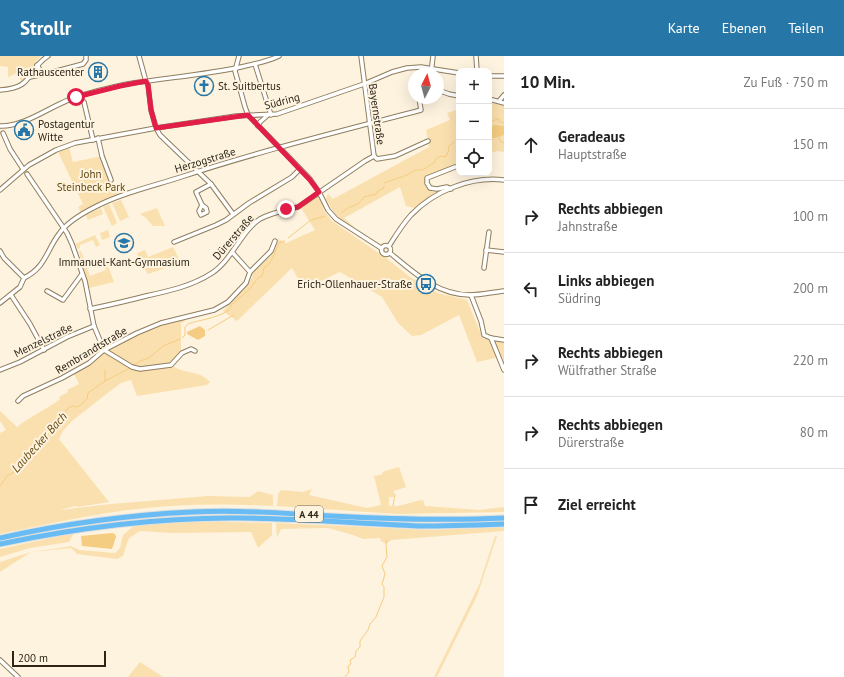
<!DOCTYPE html>
<html lang="de">
<meta charset="utf-8">
<style>
:root{--surface:#fff;--page:#f6f6f6;--text:#222;--muted:#767676;--line:#e0e0e0;--accent:#2677a8}
body{margin:0;font-family:"PT Sans",sans-serif;background:var(--page);color:var(--text)}
.controls{position:absolute;right:12px;top:12px;display:grid;overflow:hidden;border-radius:8px;box-shadow:0 4px 16px #0002}
.controls button{width:36px;height:36px;display:grid;place-items:center;padding:0;border:0;border-bottom:1px solid var(--line);background:var(--surface);color:var(--text);font:20px sans-serif}
.compass{position:absolute;left:408px;top:12px;width:36px;height:36px;border-radius:50%;background:var(--surface);box-shadow:0 4px 16px #0002;rotate:6deg}
.scale{position:absolute;left:12px;bottom:10px;width:94px;box-sizing:border-box;padding-left:4px;border:2px solid #2c2518;border-top:0;font-size:11px;line-height:14px;white-space:nowrap;color:#2c2518;-webkit-text-stroke:3px #fef3df;paint-order:stroke}
.stop{position:absolute;width:12px;height:12px;margin:-9px;border:3px solid #e11d48;border-radius:50%;background:#fff}
.stop.end{background:#e11d48;border-color:#fff;box-shadow:0 1px 4px #0008}
.list{margin:0;padding:0;list-style:none}
h2{display:flex;justify-content:space-between;align-items:center;height:52px;margin:0;padding:0 16px;font-size:17px}
h2 small{font-size:13px;font-weight:400;color:var(--muted)}
.list li{display:grid;grid-template-columns:26px 1fr auto;gap:12px;align-items:center;box-sizing:border-box;height:72px;padding:0 16px;border-top:1px solid var(--line)}
.list b{display:block;font-size:15px;white-space:nowrap}
.list p{margin:0;font-size:13px;white-space:nowrap;color:var(--muted)}
.list em{font-size:13px;font-style:normal;color:var(--muted)}
.icon{flex:none;width:22px;height:22px;fill:none;stroke:currentColor;stroke-width:2;stroke-linecap:round;stroke-linejoin:round}
.map{position:relative;flex:none;width:504px;height:621px;overflow:hidden}
header{display:flex;align-items:center;gap:24px;box-sizing:border-box;height:56px;padding:0 20px;background:var(--accent);color:#fff}
header strong{font-size:19px}
nav{display:flex;gap:22px;margin-inline-start:auto;font-size:14px}
main{display:flex}
aside{flex:1;background:var(--surface)}
.map>svg:first-child{display:block}
.green{fill:#fbe0af}
.water{fill:#f5cd82}
.lines{fill:none;stroke-linecap:round;stroke-linejoin:round}
.stream{stroke:#f5cd82;stroke-width:1}
.minor-casing{stroke:#8f7e5f;stroke-width:5.5}
.highway-casing{stroke:#e1e0df;stroke-width:7}
.minor{stroke:#fff;stroke-width:3.5}
.highway{stroke:#68bbf3;stroke-width:5}
.route{stroke:#e11d48;stroke-width:5}
.labels{text-anchor:middle;dominant-baseline:central;stroke-width:4;stroke-linejoin:round;paint-order:stroke}
.shield{fill:#fef3df;stroke:#6b6354;stroke-width:1}
.shield-label{font-size:10px;font-weight:bold;fill:#2c2518}
.poi-label{font-size:11px;fill:#2c2518;stroke:#fef3df;text-anchor:end}
.street-label{font-size:11px;fill:#2c2518;stroke:#fef3df}
.park-label{font-size:11px;fill:#63480d;stroke:#fef3df}
.water-label{font-size:12px;font-style:italic;fill:#674c12;stroke:#fef3df}
</style>
<header>
<strong>Strollr</strong>
<nav><a>Karte</a><a>Ebenen</a><a>Teilen</a></nav>
</header>
<main>
<div class="map">
<svg width="504" height="621" viewBox="0 0 504 621">
<rect width="100%" height="100%" fill="#fef3df"/>
<g class="green">
<path d="M0,0h41c-8,7 -11,19 -20,26l-1,-3 2,-8 -14,6v-10l-8,-1z"/>
<polygon points="489,46 504,50 504,96 498,95 489,97"/>
<path d="M459,53v54l-31,13 -3,6 3,7 5,3 8,-2 -26,18 -9,-2 -6,-19 -56,31 12,11c-14,-4 -24,-18 -30,-30l2,-5 5,5 96,-52 -3,-17 24,-10 -3,-7z"/>
<polygon points="69,91 73,106 102,100 119,141 82,159 78,151 83,148 58,96"/>
<polygon points="319,139 325,156 332,165 386,202 410,221 438,237 467,244 483,283 491,282 504,287 504,310 500,301 477,306 459,259 421,279 412,280 398,267 382,241 340,216 304,233 292,212 237,265 223,255 253,221 251,219 268,199 270,199 279,183 286,187 315,174 301,152"/>
<polygon points="121,144 129,161 120,165 112,147"/>
<polygon points="109,148 117,167 112,170 103,151"/>
<polygon points="101,152 103,158 88,164 86,159"/>
<polygon points="157,152 165,170 153,170 146,162 140,158"/>
<polygon points="108,174 110,181 102,184 100,177"/>
<polygon points="95,179 100,189 96,191 93,184 80,189 80,192 78,193 75,188"/>
<polygon points="173,191 181,207 148,218 142,210 137,197 145,194 148,201"/>
<polygon points="81,195 90,220 106,214 104,211 108,210 114,226 89,232 79,196"/>
<path d="M185,261v4l-4,2v29l-10,13c12,9 29,5 39,17l-3,3 -70,11 -6,-16 -10,3 -12,9 -37,29 -9,10 -4,8 50,63 -31,5 -3,-1 -15,4 51,-6 97,-8 42,1 8,-6 15,4v11c-53,-3 -106,-2 -159,6 -38,6 -76,14 -114,22v-101l6,-3 -6,-9v-10l17,16c14,-11 29,-17 43,-28l-1,-2 9,-5 -1,-2 12,-6 -6,-12 16,-9 15,-13 57,-27z"/>
<path d="M399,411l7,20 -12,4v6h-5v9c10,2 23,-5 34,-6l2,6 54,4 25,-3v5l-107,2 -120,-8 1,-12 3,-4 22,2 9,-3 -3,6 58,13 14,-3 -7,-29 9,-2 -1,-2z"/>
<polygon points="184,465 272,467 272,479 258,492 251,476 172,477 140,475 129,482 123,500 117,503 77,498 71,492 31,496 0,516 0,506 31,496 66,491 70,490 79,494 115,497 120,492 123,479 136,468"/>
<polygon points="276,467 431,474 504,471 504,475 391,484 386,488 381,485 380,482 363,483 353,479 328,472 281,473 277,482"/>
<polygon points="74,477 69,486 30,492 0,501 0,493"/>
<polygon points="495,480 497,480 477,540 437,621 434,621 479,529"/>
<polygon points="140,606 163,621 128,621"/>
</g>
<g class="water">
<polygon points="495,69 504,70 504,79 491,83 489,82 489,71"/>
<polygon points="200,270 205,274 205,280 198,284 187,278 187,276"/>
<polygon points="112,477 115,478 116,481 112,493 82,490 81,480"/>
</g>
<g class="lines">
<g class="stream">
<polyline points="489,67 497,63 499,63 500,66 504,67"/>
<polyline points="499,80 500,85 504,87"/>
<polyline points="457,83 459,82"/>
<polyline points="384,127 407,119 415,114 422,114 434,107 435,104 441,100 446,101 449,94 448,91 454,86"/>
<polyline points="341,157 348,152 358,148 364,141 376,138 378,135 384,132 384,130"/>
<polyline points="288,182 311,164 325,160"/>
<polyline points="208,274 234,259"/>
<path d="M182,282l3,-3v-8l3,-3c9,-4 42,-7 44,-20l18,-15 8,-11 4,-2 2,-8c9,-5 10,-16 15,-25l6,-2"/>
<polyline points="133,310 140,305 149,302 163,290 180,283"/>
<polyline points="105,325 105,314"/>
<polyline points="0,430 7,420 14,416 20,405 32,396 43,383 51,368 63,360 68,352 73,350 78,351 87,343 88,337 105,325 130,312"/>
<polyline points="393,450 395,438"/>
<polyline points="345,621 349,616 348,610 351,608 350,604 355,601 356,595 360,591 360,585 368,574 370,568 376,561 384,541 384,531 382,528 385,518 382,510 387,501 386,488 387,484"/>
</g>
<defs>
<g id="minor">
<polyline points="139,0 145,22 148,29 151,54 156,72 160,79 211,128 233,158"/>
<polyline points="239,0 235,15 245,51 248,59 310,123 319,136 328,154 336,163 381,192"/>
<polyline points="476,0 477,15"/>
<polyline points="255,8 271,59"/>
<polyline points="37,9 43,19"/>
<polyline points="431,18 433,0"/>
<polyline points="489,20 504,20"/>
<polyline points="30,21 49,17 83,8 86,4 86,0"/>
<path d="M0,34c35,-2 25,-19 48,-34"/>
<polyline points="438,34 449,38 459,40"/>
<polyline points="489,43 504,47"/>
<polyline points="499,45 504,39"/>
<polyline points="84,46 93,84"/>
<path d="M0,70c27,1 55,-24 82,-31 19,-5 39,-11 59,-13 34,-5 67,-8 100,-15 12,-3 26,-5 38,-11"/>
<polyline points="258,70 260,66 268,59"/>
<polyline points="3,77 10,93 23,113"/>
<polyline points="98,82 102,100 111,124"/>
<polyline points="374,100 377,103 395,100 428,85"/>
<polyline points="27,118 67,177 72,188 85,225 94,270 104,294 132,311 140,313 171,309 182,297 191,293 195,295"/>
<polyline points="451,133 447,131 437,133 430,132 427,127 427,122 455,111"/>
<polyline points="0,134 29,109 56,94 75,87 156,72 236,60 277,58 364,28 392,16 407,12 421,11 459,17"/>
<polyline points="202,149 206,152 207,156 201,159 199,155 202,149 196,136 211,128"/>
<polyline points="174,186 216,169 226,164 249,147 292,121 300,113"/>
<circle cx="386" cy="194" r="4.5"/>
<path d="M389,190c7,-11 13,-21 22,-31 23,-24 60,-39 93,-35"/>
<polyline points="486,194 504,196"/>
<polyline points="0,195 4,202 24,222"/>
<polyline points="232,196 250,216"/>
<path d="M390,197c23,19 47,42 80,42 11,0 23,-3 34,-4"/>
<polyline points="484,212 489,176"/>
<path d="M24,222c22,-11 22,-27 35,-44 8,-12 24,-21 36,-27 27,-14 58,-21 86,-30 79,-26 160,-46 240,-67l-2,-12"/>
<polyline points="47,235 63,244 82,218"/>
<polyline points="11,239 30,268 44,294"/>
<polyline points="471,239 481,265 484,279 491,282 504,314"/>
<polyline points="0,247 20,231 24,222"/>
<path d="M90,253c19,-4 37,-8 56,-13 23,-5 46,-10 66,-23 20,-13 30,-43 48,-54 11,-6 25,-9 38,-12l67,-46 9,-5 -13,-100"/>
<polyline points="491,282 504,284"/>
<polyline points="0,314 20,306 67,281 94,270"/>
<polyline points="18,345 23,340 62,322 89,307 104,294 137,277 161,267 214,254 228,246 246,227 250,216 271,195 275,185"/>
<polyline points="0,604 18,621"/>
</g>
<g id="highway">
<path d="M0,482c63,-14 127,-23 192,-26 46,-2 93,1 139,4 58,3 115,5 173,2"/>
<path d="M0,488c81,-17 157,-27 240,-26 60,0 120,6 179,8 28,0 57,-1 85,-2"/>
</g>
</defs>
<use href="#minor" class="minor-casing"/>
<use href="#highway" class="highway-casing"/>
<use href="#minor" class="minor"/>
<use href="#highway" class="highway"/>
</g>
<g class="lines">
<polyline class="route" points="76,41 120,30 146,25 148,29 151,54 156,72 248,59 310,124 319,136 298,151 286,153"/>
</g>
<defs>
<symbol id="building-ring" viewBox="-11 -11 22 22"><circle r="9.5" fill="#fef3df" stroke="#2677a8" stroke-width="1.5"/><path d="M-4-6H4V6H1V3H-1V6H-4ZM-2.5-4.3h1.7v1.8h-1.7ZM.8-4.3h1.7v1.8H.8ZM-2.5-1h1.7V.8h-1.7ZM.8-1h1.7V.8H.8Z" fill="#2677a8"/></symbol>
<symbol id="church-ring" viewBox="-11 -11 22 22"><circle r="9.5" fill="#fef3df" stroke="#2677a8" stroke-width="1.5"/><path d="M-1.2-6h2.4v3.5h3.3v2.4h-3.3V6h-2.4V-.1h-3.3v-2.4h3.3Z" fill="#2677a8"/></symbol>
<symbol id="civic-ring" viewBox="-11 -11 22 22"><circle r="9.5" fill="#fef3df" stroke="#2677a8" stroke-width="1.5"/><path d="M-.6-6.5H3V-4.5H.6V-3L4-1V1h2V6H-6V1h2V-1L-.6-3ZM-1.2 2.5V6h2.4V2.5Z" fill="#2677a8"/></symbol>
<symbol id="school-ring" viewBox="-11 -11 22 22"><circle r="9.5" fill="#fef3df" stroke="#2677a8" stroke-width="1.5"/><path d="M0-5L7-2L0 1L-7-2ZM-4 1L0 2.5L4 1V4Q0 6-4 4Z" fill="#2677a8"/></symbol>
<symbol id="bus-ring" viewBox="-11 -11 22 22"><circle r="9.5" fill="#fef3df" stroke="#2677a8" stroke-width="1.5"/><path d="M-5-6H5V4H4V6H2V4H-2V6H-4V4H-5ZM-3.5-4V0h7V-4ZM-3.5 1.2v1.5H-2V1.2ZM2 1.2v1.5H3.5V1.2Z" fill="#2677a8"/></symbol>
</defs>
<g fill-rule="evenodd">
<use href="#building-ring" x="87" y="5" width="22" height="22"/>
<use href="#church-ring" x="193" y="19" width="22" height="22"/>
<use href="#civic-ring" x="13" y="63" width="22" height="22"/>
<use href="#school-ring" x="113" y="176" width="22" height="22"/>
<use href="#bus-ring" x="415" y="217" width="22" height="22"/>
</g>
<g class="labels">
<rect class="shield" x="295" y="450" width="28" height="16" rx="3"/>
<g class="shield-label">
<text x="309" y="458">A 44</text>
</g>
<g class="poi-label">
<text x="84" y="16">Rathauscenter</text>
<text x="218" y="30" text-anchor="start">St. Suitbertus</text>
<text x="38" y="68" text-anchor="start">Postagentur<tspan x="38" dy="13">Witte</tspan></text>
<text x="124" y="206" text-anchor="middle">Immanuel-Kant-Gymnasium</text>
<text x="412" y="228">Erich-Ollenhauer-Straße</text>
</g>
<g class="street-label">
<text transform="translate(282 45) rotate(-15)">Südring</text>
<text transform="translate(377 58) rotate(82)">Bayernstraße</text>
<text transform="translate(205 104) rotate(-17)">Herzogstraße</text>
<text transform="translate(233 181) rotate(-49)">Dürerstraße</text>
<text transform="translate(43 284) rotate(-26)">Menzelstraße</text>
<text transform="translate(91 294) rotate(-31)">Rembrandtstraße</text>
</g>
<g class="park-label">
<text x="91" y="118">John<tspan x="91" dy="13">Steinbeck Park</tspan></text>
</g>
<g class="water-label">
<text transform="translate(39 386) rotate(-48)">Laubecker Bach</text>
</g>
</g>
</svg>
<div class="controls">
<button>+</button>
<button>−</button>
<button><svg class="icon" aria-label="locate" viewBox="0 0 24 24"><circle cx="12" cy="12" r="6"/><path d="M12 2v4M12 18v4M2 12h4M18 12h4"/></svg></button>
</div>
<svg class="compass" viewBox="-18 -18 36 36"><path d="M0-13l5 13h-10z" fill="#e53935"/><path d="M0 13l5-13h-10z" fill="#767676"/></svg>
<div class="scale">200 m</div>
<div class="stop" style="left:76px;top:41px"></div>
<div class="stop end" style="left:286px;top:153px"></div>
</div>
<aside>
<h2>10 Min.<small>Zu Fuß · 750 m</small></h2>
<ul class="list">
<li><svg class="icon" aria-label="ahead" viewBox="0 0 24 24"><path d="M12 20V5M6 11l6-6 6 6"/></svg><div><b>Geradeaus</b><p>Hauptstraße</p></div><em>150 m</em></li>
<li><svg class="icon" aria-label="right" viewBox="0 0 24 24"><path d="M7 20v-9h11M14 6l5 5-5 5"/></svg><div><b>Rechts abbiegen</b><p>Jahnstraße</p></div><em>100 m</em></li>
<li><svg class="icon" aria-label="left" viewBox="0 0 24 24"><path d="M17 20v-9H6M10 6l-5 5 5 5"/></svg><div><b>Links abbiegen</b><p>Südring</p></div><em>200 m</em></li>
<li><svg class="icon" aria-label="right" viewBox="0 0 24 24"><path d="M7 20v-9h11M14 6l5 5-5 5"/></svg><div><b>Rechts abbiegen</b><p>Wülfrather Straße</p></div><em>220 m</em></li>
<li><svg class="icon" aria-label="right" viewBox="0 0 24 24"><path d="M7 20v-9h11M14 6l5 5-5 5"/></svg><div><b>Rechts abbiegen</b><p>Dürerstraße</p></div><em>80 m</em></li>
<li><svg class="icon" aria-label="arrive" viewBox="0 0 24 24"><path d="M6 21V4h12l-3 4 3 4H6"/></svg><div><b>Ziel erreicht</b></div></li>
</ul>
</aside>
</main>
